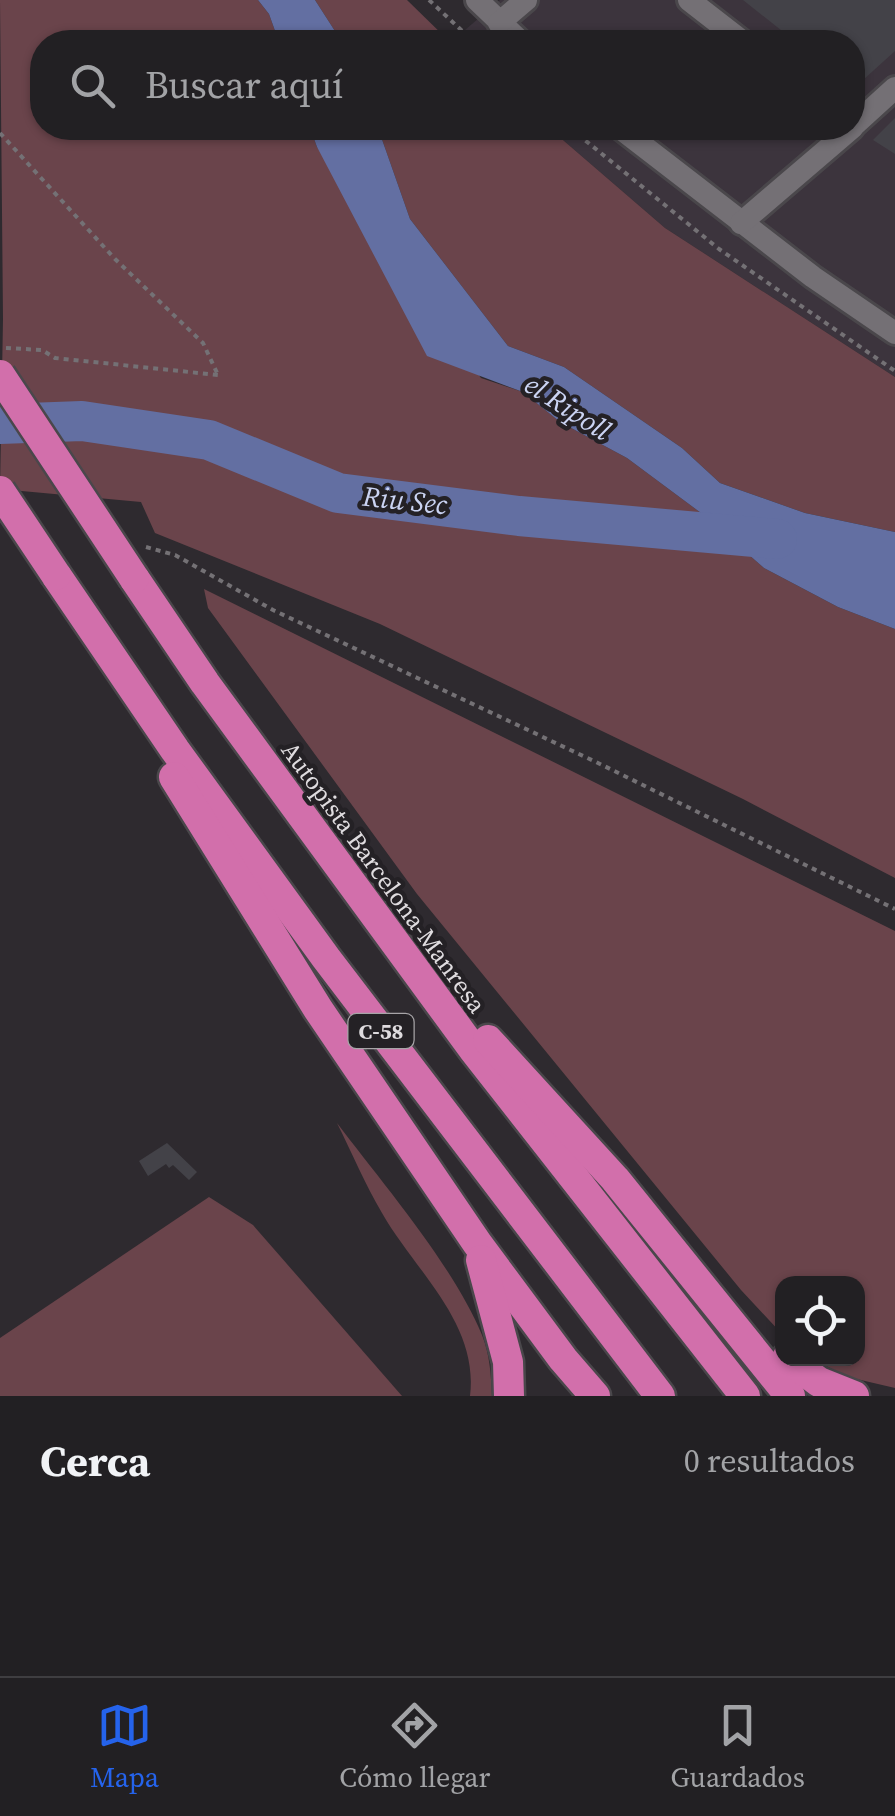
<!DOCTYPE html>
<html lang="es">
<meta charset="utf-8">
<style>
:root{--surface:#222023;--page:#2a282b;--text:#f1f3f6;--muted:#a2a3a6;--line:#3f3e41;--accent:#2563eb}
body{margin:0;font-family:"Source Serif 4",serif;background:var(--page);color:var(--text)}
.controls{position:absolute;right:30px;bottom:30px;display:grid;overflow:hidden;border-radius:20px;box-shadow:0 2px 8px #0004}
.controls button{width:90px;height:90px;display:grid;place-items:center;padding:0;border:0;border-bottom:2px solid var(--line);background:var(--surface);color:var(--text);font:50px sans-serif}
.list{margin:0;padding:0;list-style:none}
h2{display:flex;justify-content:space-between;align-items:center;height:130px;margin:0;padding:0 40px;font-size:42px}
h2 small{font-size:32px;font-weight:400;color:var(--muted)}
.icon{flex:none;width:55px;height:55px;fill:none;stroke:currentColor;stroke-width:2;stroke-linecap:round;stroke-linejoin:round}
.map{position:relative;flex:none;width:895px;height:1396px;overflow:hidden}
.search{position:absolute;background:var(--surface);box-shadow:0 2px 8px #0004;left:30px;right:30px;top:30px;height:110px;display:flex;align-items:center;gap:25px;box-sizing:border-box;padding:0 35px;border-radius:40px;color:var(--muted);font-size:38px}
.sheet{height:280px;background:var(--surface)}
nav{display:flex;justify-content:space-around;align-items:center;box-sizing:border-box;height:140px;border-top:2px solid var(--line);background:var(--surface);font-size:28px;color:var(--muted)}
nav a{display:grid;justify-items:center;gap:5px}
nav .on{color:var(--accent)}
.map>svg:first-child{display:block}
.built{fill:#3c343d}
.green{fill:#6a444b}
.water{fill:#636fa2}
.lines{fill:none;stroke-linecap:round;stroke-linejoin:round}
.river{stroke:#636fa2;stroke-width:40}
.building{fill:#434248}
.minor-casing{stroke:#4a474b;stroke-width:28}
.highway-casing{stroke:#4a474b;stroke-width:35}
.path{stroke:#747175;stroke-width:4;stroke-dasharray:5 5;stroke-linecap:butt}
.minor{stroke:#747075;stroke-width:22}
.highway{stroke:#d26fab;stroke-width:30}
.highway-bridge-casing{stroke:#4a474b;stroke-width:35;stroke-linecap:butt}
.highway-bridge{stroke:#d26fab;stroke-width:30}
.labels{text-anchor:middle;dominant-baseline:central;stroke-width:9;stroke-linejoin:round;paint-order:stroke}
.shield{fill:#242125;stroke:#a7a4a7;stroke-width:2.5}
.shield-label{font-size:22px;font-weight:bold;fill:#dfdcdf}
.street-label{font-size:25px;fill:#dfdcdf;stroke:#242125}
.water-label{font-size:28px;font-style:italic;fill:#cbd4f3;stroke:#242125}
</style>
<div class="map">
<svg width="895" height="1396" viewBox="0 0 895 1396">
<rect width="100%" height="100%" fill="#2e2a2f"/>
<polygon class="built" points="500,0 895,0 895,377 665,228 549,128 852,128 852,42 451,42"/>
<g class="green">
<polygon points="0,0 258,0 269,14 279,42 42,42 42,128 310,128 317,147 481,378 523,392 560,422 627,458 701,513 764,568 838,607 895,629 895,878 743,799 380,624 155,533 141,502 0,489 3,319"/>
<polygon points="315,0 407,0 450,42 342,42"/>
<polygon points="378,128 549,128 665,228 895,377 895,532 805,513 720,483 682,448 564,367 508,346 410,219"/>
<polygon points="204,589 895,931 895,1388 848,1377 812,1359 858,1358 858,1284 782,1284 782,1334 741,1290 417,894 208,608"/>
<path d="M337,1123c46,61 116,142 145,212 8,20 9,40 10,61h-22c9,-73 -55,-125 -88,-183 -17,-29 -30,-60 -45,-90z"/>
<polygon points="209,1197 253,1225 402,1396 0,1396 0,1338"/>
</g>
<g class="water">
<polygon points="258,0 315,0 342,42 279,42 269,14"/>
<polygon points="310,128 378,128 410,219 508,346 564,367 682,448 720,483 805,513 895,532 895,629 838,607 764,568 701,513 627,458 560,422 523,392 427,356 317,147"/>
</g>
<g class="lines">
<polyline class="river" points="0,424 82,421 209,440 338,493 519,516 777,539"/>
</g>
<g class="building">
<polygon points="743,0 895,0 895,51 852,90 852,42 796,42"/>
<polygon points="895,118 895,154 873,140"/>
<polygon points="167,1143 197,1172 189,1180 173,1165 169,1168 166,1164 148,1176 139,1161"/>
</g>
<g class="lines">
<defs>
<g id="minor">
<polyline points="477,0 521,42"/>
<polyline points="689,0 743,42"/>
<polyline points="499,23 526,0"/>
<polyline points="852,127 895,88"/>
<polyline points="620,128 813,277 895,333"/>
<polyline points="741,223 852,128"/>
</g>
<g id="highway">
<polyline points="56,575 175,750 326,958 660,1396"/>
<polyline points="134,578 205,683 473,1049 745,1396"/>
<polyline points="174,777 318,1009 477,1243 563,1359 595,1396"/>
<polyline points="488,1040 615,1179 790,1396"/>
<polyline points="481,1260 508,1362 509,1396"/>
<polyline points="787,1358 819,1382 854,1396"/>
</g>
</defs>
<use href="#minor" class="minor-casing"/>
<use href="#highway" class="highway-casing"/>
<g class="path">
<polyline points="429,0 474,42"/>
<polyline points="570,128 719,249 895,371"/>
<polyline points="0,133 115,259 203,343 218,375"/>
<polyline points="6,348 42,350 55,358 218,375"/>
<polyline points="146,547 175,555 273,610 596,762 895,909"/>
</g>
<use href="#minor" class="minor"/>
<use href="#highway" class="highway"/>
<defs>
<g id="highway-bridge">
<polyline points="0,375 134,578"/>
<polyline points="0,491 56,575"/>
</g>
</defs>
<use href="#highway-bridge" class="highway-bridge-casing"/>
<use href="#highway-bridge" class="highway-bridge"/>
</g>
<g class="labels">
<rect class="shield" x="348.5" y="1014" width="65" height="34" rx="8"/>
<g class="shield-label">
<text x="381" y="1031">C-58</text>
</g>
<g class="street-label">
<text transform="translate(384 877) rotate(54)">Autopista Barcelona-Manresa</text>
</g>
<g class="water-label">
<text transform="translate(568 407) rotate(33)">el Ripoll</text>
<text transform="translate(405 500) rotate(6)">Riu Sec</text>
</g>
</g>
</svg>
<div class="controls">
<button><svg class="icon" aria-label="locate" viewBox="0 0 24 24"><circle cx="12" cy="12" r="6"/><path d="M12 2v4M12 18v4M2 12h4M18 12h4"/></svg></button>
</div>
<div class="search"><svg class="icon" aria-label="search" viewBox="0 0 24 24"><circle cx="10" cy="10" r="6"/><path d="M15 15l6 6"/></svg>Buscar aquí</div>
</div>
<section class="sheet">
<h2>Cerca<small>0 resultados</small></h2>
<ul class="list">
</ul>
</section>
<nav>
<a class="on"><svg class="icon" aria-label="map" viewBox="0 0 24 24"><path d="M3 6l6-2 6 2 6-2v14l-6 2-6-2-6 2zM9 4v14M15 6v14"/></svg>Mapa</a>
<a><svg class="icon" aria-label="directions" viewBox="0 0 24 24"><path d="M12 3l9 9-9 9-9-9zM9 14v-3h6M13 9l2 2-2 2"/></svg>Cómo llegar</a>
<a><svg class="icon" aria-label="saved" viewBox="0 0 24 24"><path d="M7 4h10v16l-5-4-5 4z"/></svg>Guardados</a>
</nav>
